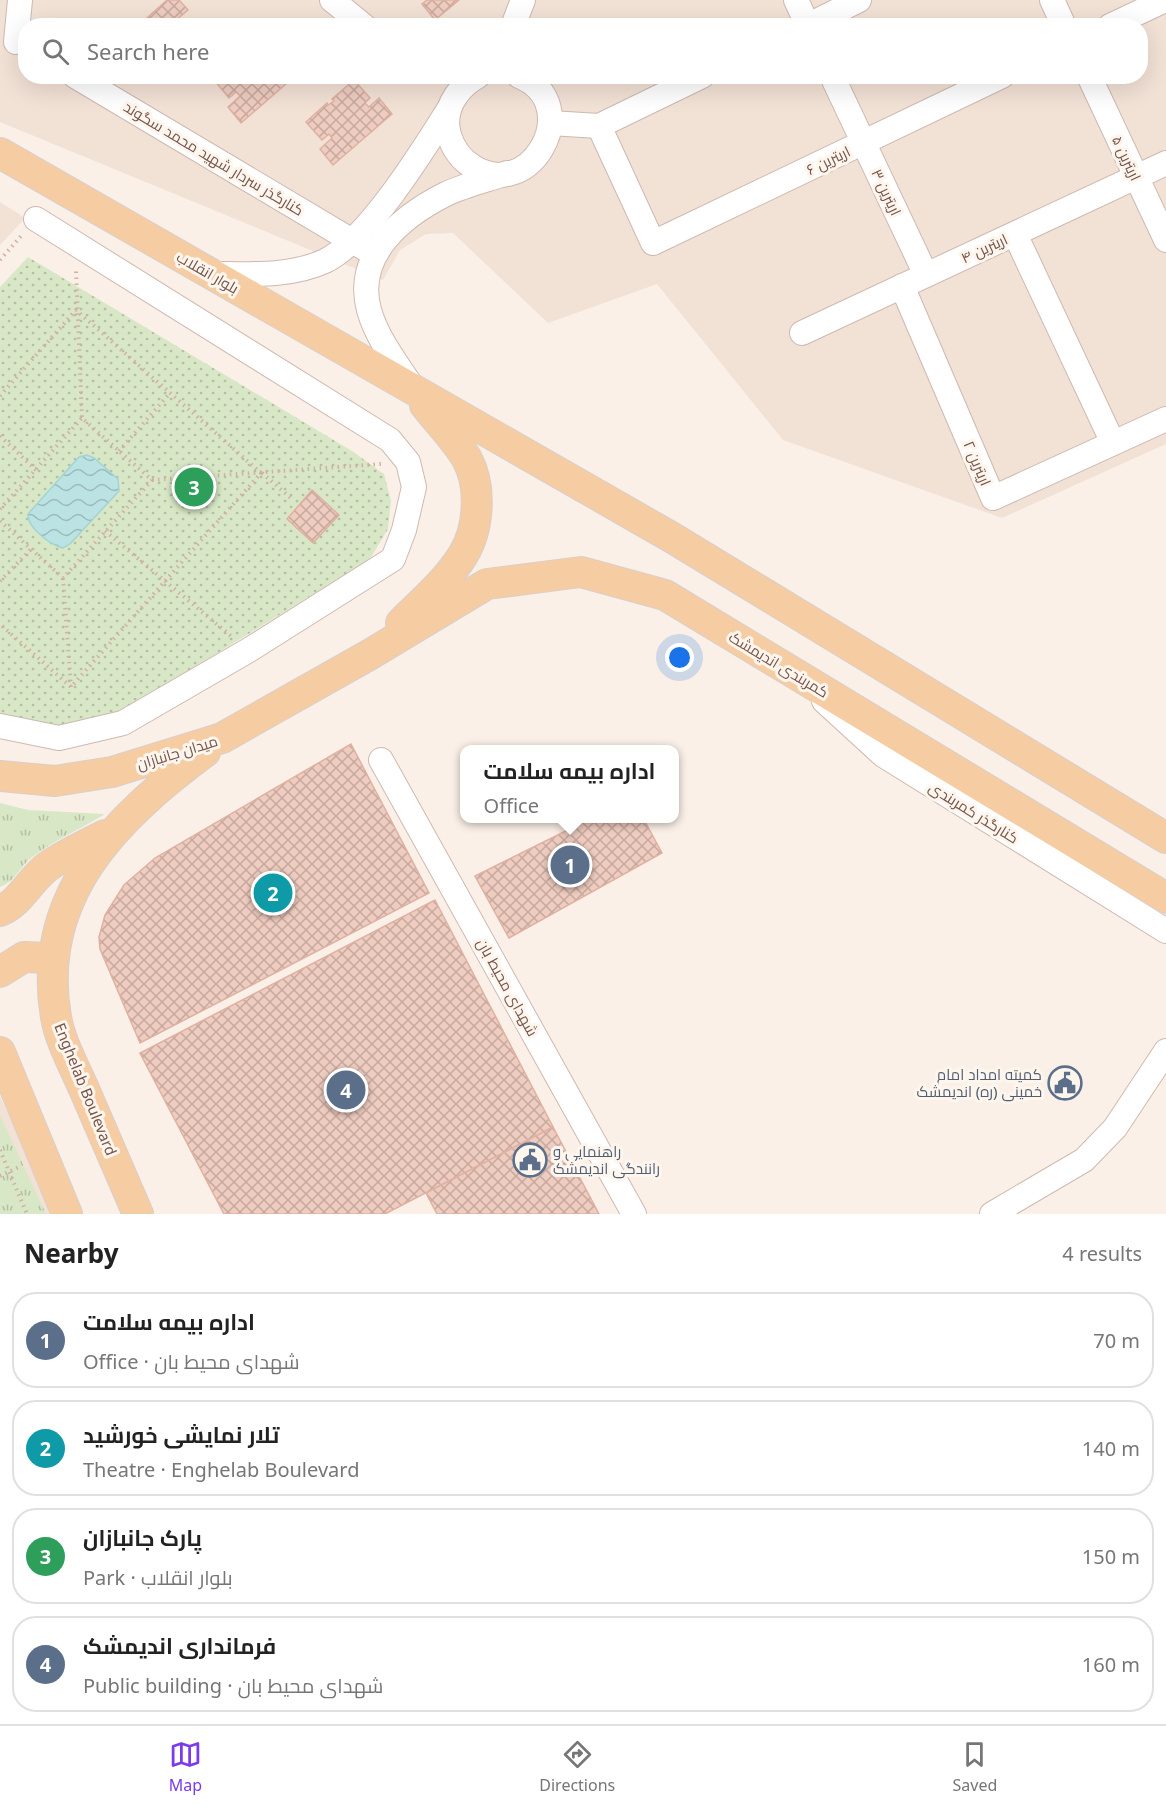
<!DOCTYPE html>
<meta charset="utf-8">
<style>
:root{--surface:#fff;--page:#f2f2f2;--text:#222;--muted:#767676;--line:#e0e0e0;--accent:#7c3aed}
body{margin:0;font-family:"Noto Sans",Cairo,sans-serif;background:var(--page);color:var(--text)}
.you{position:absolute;left:680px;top:658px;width:21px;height:21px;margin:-15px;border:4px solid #fff;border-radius:50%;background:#1a73e8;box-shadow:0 0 0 9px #1a73e833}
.badge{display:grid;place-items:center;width:39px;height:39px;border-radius:50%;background:var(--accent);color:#fff;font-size:20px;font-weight:700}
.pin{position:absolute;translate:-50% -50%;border:3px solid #fff;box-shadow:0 2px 6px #0006}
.popup{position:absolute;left:460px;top:745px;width:219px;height:78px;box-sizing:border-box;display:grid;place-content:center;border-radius:12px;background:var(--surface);filter:drop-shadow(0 2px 4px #0005);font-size:20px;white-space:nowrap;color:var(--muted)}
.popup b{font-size:22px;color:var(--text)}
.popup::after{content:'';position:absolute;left:50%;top:100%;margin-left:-12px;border:12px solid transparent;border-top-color:var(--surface)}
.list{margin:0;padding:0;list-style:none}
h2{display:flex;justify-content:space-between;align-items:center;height:78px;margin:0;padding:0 24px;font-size:26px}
h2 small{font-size:20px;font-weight:400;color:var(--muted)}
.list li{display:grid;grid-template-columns:39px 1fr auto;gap:18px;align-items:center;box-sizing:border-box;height:96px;margin:0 12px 12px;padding:0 12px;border:2px solid var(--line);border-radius:24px}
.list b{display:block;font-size:22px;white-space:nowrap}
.list p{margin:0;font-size:20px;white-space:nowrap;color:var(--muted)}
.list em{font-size:20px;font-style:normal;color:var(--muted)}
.icon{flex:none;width:33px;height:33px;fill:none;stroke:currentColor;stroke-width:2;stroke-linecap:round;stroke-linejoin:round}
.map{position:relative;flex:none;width:1166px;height:1214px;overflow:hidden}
.search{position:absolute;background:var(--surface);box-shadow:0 6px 24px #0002;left:18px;right:18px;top:18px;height:66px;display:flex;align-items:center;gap:15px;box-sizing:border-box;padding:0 21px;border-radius:24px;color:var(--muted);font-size:22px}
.sheet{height:510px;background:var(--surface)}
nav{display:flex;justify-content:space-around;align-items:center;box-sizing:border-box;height:84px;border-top:2px solid var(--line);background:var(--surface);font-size:16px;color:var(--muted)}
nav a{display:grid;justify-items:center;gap:3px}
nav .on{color:var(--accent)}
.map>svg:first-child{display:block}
.residential{fill:#f2e1d5;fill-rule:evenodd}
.grass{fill:url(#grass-tufts)}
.park{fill:url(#park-dots)}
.water{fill:url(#water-waves);stroke:#a3d4d5;stroke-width:1.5}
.building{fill:url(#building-cross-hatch);stroke:#e0b1a1;stroke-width:1.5}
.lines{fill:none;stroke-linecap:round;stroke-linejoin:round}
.minor-casing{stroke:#ceb9b0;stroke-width:26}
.major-casing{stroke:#d8cfcd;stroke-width:32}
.path{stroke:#d4afa3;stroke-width:4;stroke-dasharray:1.5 4.5;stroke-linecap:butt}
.minor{stroke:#fff;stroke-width:24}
.major{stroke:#f6cca3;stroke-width:30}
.labels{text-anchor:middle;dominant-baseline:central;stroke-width:6;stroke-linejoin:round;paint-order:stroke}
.street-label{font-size:15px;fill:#73554d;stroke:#fef5ed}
.service-label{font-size:15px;fill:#4e5e75;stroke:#fef5ed;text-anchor:end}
</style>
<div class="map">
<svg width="1166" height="1214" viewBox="0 0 1166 1214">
<defs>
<pattern id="grass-tufts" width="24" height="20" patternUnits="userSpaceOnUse" patternTransform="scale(1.5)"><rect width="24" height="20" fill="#d8e8c6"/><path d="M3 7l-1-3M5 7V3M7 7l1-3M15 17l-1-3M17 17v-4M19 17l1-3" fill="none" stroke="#b4bfa3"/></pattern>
<pattern id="park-dots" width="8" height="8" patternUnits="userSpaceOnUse" patternTransform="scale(1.5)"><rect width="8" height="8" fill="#d8e8c6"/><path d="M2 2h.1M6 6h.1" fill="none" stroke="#b4bfa3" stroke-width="1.8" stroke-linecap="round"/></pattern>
<pattern id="water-waves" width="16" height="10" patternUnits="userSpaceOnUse" patternTransform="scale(1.5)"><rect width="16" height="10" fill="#bce3e4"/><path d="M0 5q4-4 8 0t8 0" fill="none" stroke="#9dbbbb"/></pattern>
<pattern id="building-cross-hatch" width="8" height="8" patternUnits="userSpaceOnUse" patternTransform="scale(1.5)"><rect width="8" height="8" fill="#efccc0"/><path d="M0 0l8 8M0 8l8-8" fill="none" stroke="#c6a89e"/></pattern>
</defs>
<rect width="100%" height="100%" fill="#fbf0e7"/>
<g class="residential">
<path d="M0,0h1166v444l-164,74 -219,-78 -126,-156 -109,39 -95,-90 -27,1 -26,16 -17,30 -383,-158zM26,26h1114v50h-1114z"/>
<polygon points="0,202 25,218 0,245"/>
<polygon points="0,1096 54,1214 0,1214"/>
</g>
<g class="grass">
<path d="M0,803l28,7 77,4c-24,15 -52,27 -74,44 -12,10 -16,24 -31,29z"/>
<polygon points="0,1115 46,1214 0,1214"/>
</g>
<polygon class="park" points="28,257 352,451 384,474 391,501 388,529 370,559 107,721 68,731 0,717 0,287"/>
<path class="water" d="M87,455l7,3 24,21 1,12 -49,53 -7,4c-13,-3 -36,-21 -35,-34l51,-57z"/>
<g class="building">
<polygon points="167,0 179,0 188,10 175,21 179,25 186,19 192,26 138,26"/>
<polygon points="427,0 459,0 435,20 422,4"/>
<polygon points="217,76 295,76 241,123 228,107 240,96 236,92 229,98 214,80"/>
<polygon points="354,80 370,98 365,103 369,107 379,98 392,114 333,165 320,149 332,138 329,134 322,140 306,122 327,103 328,105 334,101 332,99"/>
<polygon points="312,490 339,515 313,543 287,519"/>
<polygon points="351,744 429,893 140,1043 100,949 99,937 105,915 124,885 155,858"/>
<polygon points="592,818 643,818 662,853 509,938 475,876"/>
<polygon points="435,900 553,1127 385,1214 224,1214 140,1053"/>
<polygon points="553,1127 599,1214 437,1214 426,1193"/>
</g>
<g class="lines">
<defs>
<g id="minor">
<polyline points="332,0 364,26"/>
<polyline points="796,0 808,26"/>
<polyline points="1052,0 1064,26"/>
<polyline points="513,26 523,0"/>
<polyline points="807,26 859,0"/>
<polyline points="1110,26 1165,0"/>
<polyline points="16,42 20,0"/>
<polyline points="75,76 374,254"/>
<path d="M478,76c-18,10 -31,27 -31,48 1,14 8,28 18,37 62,52 124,-57 54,-85"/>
<polyline points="832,76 926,275"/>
<polyline points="1089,76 1166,240"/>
<polyline points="550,123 599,126 702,76"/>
<polyline points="599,126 653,243 1002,76"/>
<polyline points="1015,234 1113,443"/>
<path d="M212,274c37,0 79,3 113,-13 42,-20 99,-112 124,-152"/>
<polyline points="902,286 993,498 1166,419"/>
<polyline points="802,333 1166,163"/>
<path d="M414,390c-16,-25 -37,-51 -45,-80 -15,-55 33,-94 77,-116 19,-9 41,-14 61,-21"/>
<polyline points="824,701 883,755 1166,931"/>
<polyline points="0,726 59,738 123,723 249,650 393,559 404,530 414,487 408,462 390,440 36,219"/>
<polyline points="381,760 634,1214"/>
<polyline points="992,1214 1084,1160 1115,1128 1166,1051"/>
</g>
<g id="major">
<polyline points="0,153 671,537 1166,838"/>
<path d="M401,623c21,-21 46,-42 62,-68 16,-26 19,-68 4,-96 -11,-19 -29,-37 -42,-54"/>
<polyline points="0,776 55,781 112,772 222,738 369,655 487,584 581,572 665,595 1166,898"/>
<path d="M0,911c20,-8 30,-31 47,-44 18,-13 39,-22 58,-32"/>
<polyline points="0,972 24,957 52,958"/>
<polyline points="0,1052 67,1214"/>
<path d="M138,1214c-18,-42 -36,-84 -54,-125 -10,-23 -24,-48 -28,-72 -21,-121 60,-199 149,-265"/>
</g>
</defs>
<use href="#minor" class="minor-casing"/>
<use href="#major" class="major-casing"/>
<g class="path">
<polyline points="0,260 22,235"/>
<polyline points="0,396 76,310 261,473 71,687 0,624"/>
<polyline points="0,436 36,470"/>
<polyline points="119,451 170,393"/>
<polyline points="262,473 292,499"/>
<polyline points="152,480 381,464"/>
<polyline points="0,509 82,418"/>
<polyline points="0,521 63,578 152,480 82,418 76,270"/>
<polyline points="105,531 231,636"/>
<polyline points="63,578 71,687"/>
<polyline points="0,581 31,549"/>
<polyline points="0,1150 27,1214"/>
<polyline points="0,1176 21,1166"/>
</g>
<use href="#minor" class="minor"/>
<use href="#major" class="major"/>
</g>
<defs>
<symbol id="civic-ring" viewBox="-11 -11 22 22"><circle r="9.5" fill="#fef5ed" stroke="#5c6f8a" stroke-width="1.5"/><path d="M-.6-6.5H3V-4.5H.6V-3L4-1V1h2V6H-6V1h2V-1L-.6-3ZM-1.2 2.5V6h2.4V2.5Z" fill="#5c6f8a"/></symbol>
</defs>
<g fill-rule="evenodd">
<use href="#civic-ring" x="1046" y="1064" width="38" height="38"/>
<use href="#civic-ring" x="511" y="1141" width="38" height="38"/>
</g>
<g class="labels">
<g class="street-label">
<text transform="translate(214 158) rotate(31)">کنارگذر سردار شهید محمد سگوند</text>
<text transform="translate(1127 158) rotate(65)">اریترین ۵</text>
<text transform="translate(828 160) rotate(-26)">اریترین ۶</text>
<text transform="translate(887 192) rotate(65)">اریترین ۳</text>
<text transform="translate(984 248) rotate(-25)">اریترین ۴</text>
<text transform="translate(208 272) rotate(30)">بلوار انقلاب</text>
<text transform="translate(978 463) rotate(67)">اریترین ۲</text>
<text transform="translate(779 664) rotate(31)">کمربندی اندیمشک</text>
<text transform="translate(177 752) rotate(-17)">میدان جانبازان</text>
<text transform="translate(974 812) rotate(32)">کنارگذر کمربندی</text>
<text transform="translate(508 987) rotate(61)">شهدای محیط بان</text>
<text transform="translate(86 1089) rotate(68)">Enghelab Boulevard</text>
</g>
<g class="service-label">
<text x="1042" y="1074">کمیته امداد امام<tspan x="1042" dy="17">خمینی (ره) اندیمشک</tspan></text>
<text x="553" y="1151" text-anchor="start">راهنمایی و<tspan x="553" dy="17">رانندگی اندیمشک</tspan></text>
</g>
</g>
</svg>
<div class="you"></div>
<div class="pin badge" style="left:570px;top:865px;background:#5c6f8a">1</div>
<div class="popup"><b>اداره بیمه سلامت</b>Office</div>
<div class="pin badge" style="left:273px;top:893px;background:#0f9aa8">2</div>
<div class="pin badge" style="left:194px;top:487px;background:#2e9e5b">3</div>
<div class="pin badge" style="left:346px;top:1090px;background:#5c6f8a">4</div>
<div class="search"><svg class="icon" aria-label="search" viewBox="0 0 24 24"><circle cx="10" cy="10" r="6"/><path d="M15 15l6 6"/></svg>Search here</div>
</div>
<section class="sheet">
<h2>Nearby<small>4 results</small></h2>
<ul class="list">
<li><span class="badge" style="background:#5c6f8a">1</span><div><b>اداره بیمه سلامت</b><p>Office · شهدای محیط بان</p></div><em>70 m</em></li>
<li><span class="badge" style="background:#0f9aa8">2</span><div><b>تلار نمایشی خورشید</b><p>Theatre · Enghelab Boulevard</p></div><em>140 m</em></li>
<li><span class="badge" style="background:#2e9e5b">3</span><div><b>پارک جانبازان</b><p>Park · بلوار انقلاب</p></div><em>150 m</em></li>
<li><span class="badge" style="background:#5c6f8a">4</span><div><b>فرمانداری اندیمشک</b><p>Public building · شهدای محیط بان</p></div><em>160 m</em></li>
</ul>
</section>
<nav>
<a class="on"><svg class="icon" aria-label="map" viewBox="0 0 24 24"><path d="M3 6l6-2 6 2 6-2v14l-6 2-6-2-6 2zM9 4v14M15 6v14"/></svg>Map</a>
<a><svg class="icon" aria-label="directions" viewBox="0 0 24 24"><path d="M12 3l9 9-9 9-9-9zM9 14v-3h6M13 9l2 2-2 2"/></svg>Directions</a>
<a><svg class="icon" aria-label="saved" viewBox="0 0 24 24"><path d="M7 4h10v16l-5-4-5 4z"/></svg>Saved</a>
</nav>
